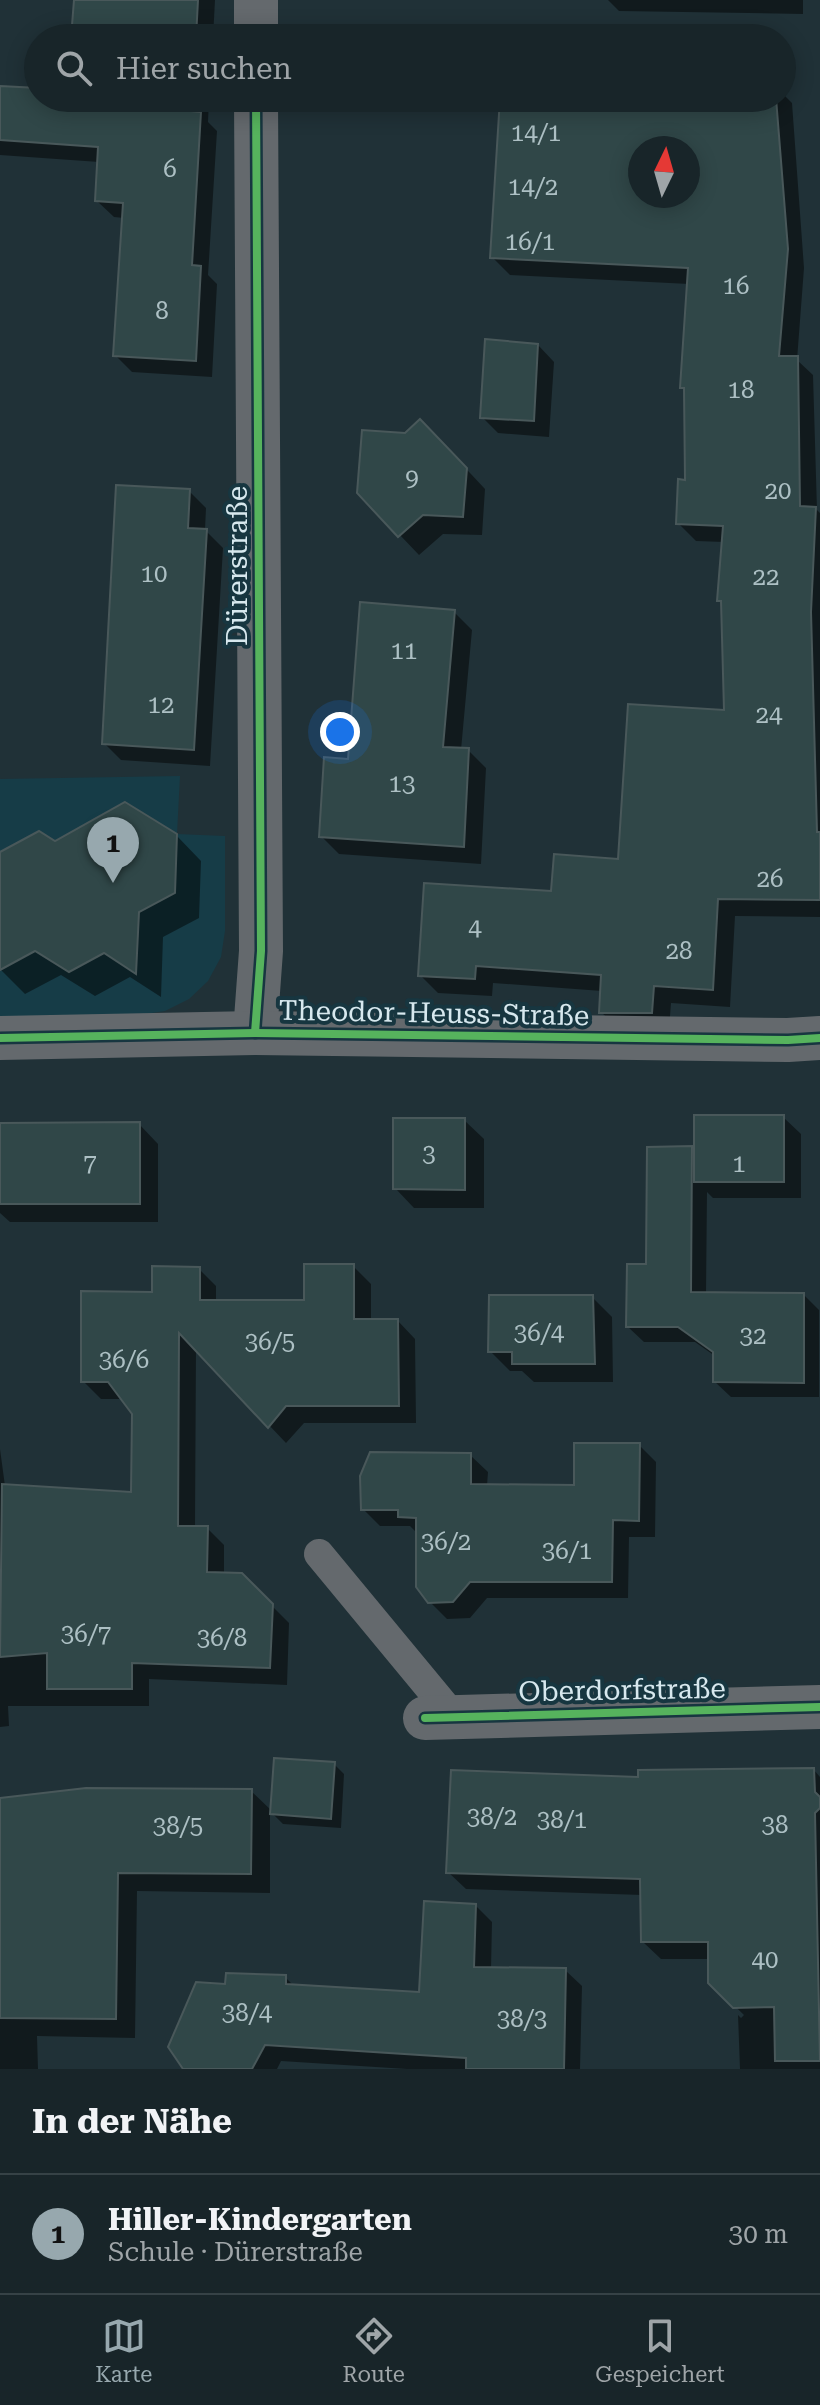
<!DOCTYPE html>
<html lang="de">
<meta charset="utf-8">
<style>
:root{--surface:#182529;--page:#212d31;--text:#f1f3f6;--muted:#9fa5a8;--line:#364246;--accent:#97a8ae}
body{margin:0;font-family:"Roboto Serif",serif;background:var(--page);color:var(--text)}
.compass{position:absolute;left:628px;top:136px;width:72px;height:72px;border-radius:50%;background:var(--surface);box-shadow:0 4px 20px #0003;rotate:5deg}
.you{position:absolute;left:340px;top:732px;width:28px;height:28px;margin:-20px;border:6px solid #fff;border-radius:50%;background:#1a73e8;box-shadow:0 0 0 12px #1a73e833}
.badge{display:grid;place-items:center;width:52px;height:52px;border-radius:50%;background:var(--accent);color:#111;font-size:26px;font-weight:700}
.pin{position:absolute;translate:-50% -66px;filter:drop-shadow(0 2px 4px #0008)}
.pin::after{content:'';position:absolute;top:42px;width:28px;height:24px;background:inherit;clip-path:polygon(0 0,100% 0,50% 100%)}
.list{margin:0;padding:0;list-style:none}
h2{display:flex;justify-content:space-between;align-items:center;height:104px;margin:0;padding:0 32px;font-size:34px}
h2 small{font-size:26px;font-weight:400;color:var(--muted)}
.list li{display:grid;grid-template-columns:52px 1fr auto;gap:24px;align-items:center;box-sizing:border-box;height:120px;padding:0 32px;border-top:2px solid var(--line)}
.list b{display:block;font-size:30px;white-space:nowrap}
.list p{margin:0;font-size:26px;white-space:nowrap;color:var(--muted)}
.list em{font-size:26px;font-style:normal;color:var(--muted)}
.icon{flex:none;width:44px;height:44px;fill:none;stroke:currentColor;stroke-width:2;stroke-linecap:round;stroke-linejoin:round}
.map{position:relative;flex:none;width:820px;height:2069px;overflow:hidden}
.search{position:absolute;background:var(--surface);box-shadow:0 4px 20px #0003;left:24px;right:24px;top:24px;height:88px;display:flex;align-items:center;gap:20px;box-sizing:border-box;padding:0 28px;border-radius:44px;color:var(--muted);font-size:30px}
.sheet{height:224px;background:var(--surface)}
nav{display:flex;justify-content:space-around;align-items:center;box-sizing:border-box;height:112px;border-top:2px solid var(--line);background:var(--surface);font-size:22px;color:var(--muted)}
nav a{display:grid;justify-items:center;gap:4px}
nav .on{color:var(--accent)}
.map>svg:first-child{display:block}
.built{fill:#163c47}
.shadow{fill:#0007;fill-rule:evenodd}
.building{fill:#304748;stroke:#49585a;stroke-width:2;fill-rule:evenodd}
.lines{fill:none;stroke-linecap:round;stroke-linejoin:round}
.service{stroke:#64696d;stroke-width:30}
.minor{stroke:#64696d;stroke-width:44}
.cycleway-casing{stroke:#173640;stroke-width:13}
.cycleway{stroke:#56b35d;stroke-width:8}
.labels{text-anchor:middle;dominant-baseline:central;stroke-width:8;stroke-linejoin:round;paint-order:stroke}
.number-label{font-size:24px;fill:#adc0c4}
.street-label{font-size:28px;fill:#d7e8ee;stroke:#173640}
</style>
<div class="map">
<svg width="820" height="2069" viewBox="0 0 820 2069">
<rect width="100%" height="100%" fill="#203137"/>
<polygon class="built" points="180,776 177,834 225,836 225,931 221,957 208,981 189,999 165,1011 139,1015 0,1017 0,779"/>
<g class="shadow">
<polygon points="75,0 215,0 213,38 73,38"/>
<polygon points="608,0 803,0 803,14 619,11"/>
<polygon points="0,88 38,90 38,98 209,98 208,122 217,131 208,275 217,284 212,377 132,372 115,355 124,218 114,217 97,201 99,162 0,155"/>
<path d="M782,93l10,10 12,165 -7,92 16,15 4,135 3,3v404l-85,-1 -5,91 -59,-4 -2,27 -50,-1 -18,-17 1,-21 -109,-8 -1,13 -54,-3 -18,-18 133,-82 67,-32 107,-149 -3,-108 -5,-4 5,-58 -28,-1 -18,-18 9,-41 -1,-91 -4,-4 7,-103 -179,-9 -18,-18 10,-159h280zM640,148h48v48h-48z"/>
<polygon points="538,345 554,362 549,437 498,433 482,417"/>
<polygon points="440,441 485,489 482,535 443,534 419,555 359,492"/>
<polygon points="189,491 206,508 205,530 223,548 210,766 121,760 104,743"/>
<polygon points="454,612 472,630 461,750 468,750 486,768 481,864 339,854 321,836 350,761"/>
<polygon points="176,835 201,861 199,918 163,937 161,997 130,977 95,996 61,975 25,994 1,970 0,855 55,843"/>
<polygon points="783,1117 801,1134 801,1198 713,1198 707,1192 706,1294 804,1295 819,1310 819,1397 731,1397 715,1382 715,1356 695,1342 644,1342 628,1327 691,1148 696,1152"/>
<polygon points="464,1120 484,1139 484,1208 414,1208 395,1188"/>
<polygon points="139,1124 158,1144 158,1222 10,1222 0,1213 0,1125"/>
<polygon points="353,1266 371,1284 371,1321 398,1321 415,1339 416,1423 304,1423 286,1443 196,1348 195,1528 207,1528 224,1545 224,1575 241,1575 289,1623 287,1685 149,1679 149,1706 8,1706 9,1726 0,1727 0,1449 5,1486 133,1494 134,1414 123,1399 101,1399 83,1381 154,1294 199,1269 216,1286 216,1302 306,1302"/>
<polygon points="592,1297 612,1317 613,1382 534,1382 522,1371 510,1371 490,1351"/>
<polygon points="639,1445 656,1462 655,1537 629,1537 628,1598 487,1598 470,1618 447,1619 430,1602 417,1533 410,1526 380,1526 363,1509 470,1455 488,1472 487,1486 576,1487"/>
<polygon points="334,1764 344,1774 341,1828 283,1824 270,1811 270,1893 137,1891 135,2038 37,2036 38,2069 0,2069 0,1800 251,1791 273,1812"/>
<polygon points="814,1770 820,1777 820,2069 740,2069 738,2015 741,2018 744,2015 710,1982 710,1959 661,1959 643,1942 642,1895 466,1889 448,1872 640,1779"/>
<polygon points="476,1906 492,1922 491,1969 565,1970 582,1986 580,2069 407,2069 281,2061 277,2069 186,2069 227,1986 285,1977 294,1986 421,1995"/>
</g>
<g class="building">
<polygon points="74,0 198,0 196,38 71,38"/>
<polygon points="0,86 38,88 38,98 192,98 191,111 201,112 192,265 201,266 196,361 113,356 123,203 95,201 98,147 0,140"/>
<path d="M500,98h276l12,151 -9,107h19l2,150 16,1 -5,105 6,220h3v68l-102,-1 -5,91 -59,-4 -2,27h-53l2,-38 -125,-9 -1,13 -57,-3 6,-93 127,8 3,-37 64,5 10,-155 96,6 -3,-109h-4l6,-75 -47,-2 2,-45 7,1 -1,-92h-4l8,-120 -198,-10zM640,148h48v48h-48z"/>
<polygon points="485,339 538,344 534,421 480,418"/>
<polygon points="420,419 467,468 463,517 423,515 398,537 357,493 362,430 405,433"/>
<polygon points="116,485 190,489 188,528 207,529 194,750 102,744"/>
<polygon points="360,602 455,610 443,747 469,748 464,847 319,837 324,757 348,759"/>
<polygon points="125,802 177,834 175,893 139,912 136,974 104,953 69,972 35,951 0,970 0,852 39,831 55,841"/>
<rect x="694" y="1115" width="90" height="67"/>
<polygon points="393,1118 465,1118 465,1190 393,1189"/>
<polygon points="140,1122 140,1204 0,1204 0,1123"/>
<polygon points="692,1146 691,1292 804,1293 804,1383 713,1382 713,1352 678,1327 626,1327 627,1264 646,1264 647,1147"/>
<polygon points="304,1264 354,1264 354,1319 398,1319 399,1406 286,1406 268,1428 179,1333 178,1526 208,1526 207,1572 242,1573 273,1604 270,1668 132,1663 132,1689 47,1689 47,1653 0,1657 2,1484 131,1492 132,1414 108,1382 81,1382 81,1291 152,1292 152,1266 200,1267 200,1300 304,1300"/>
<polygon points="489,1295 593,1295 595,1364 512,1364 512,1352 488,1352"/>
<polygon points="574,1443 640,1443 639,1521 613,1520 612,1582 470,1582 453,1602 428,1603 416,1587 416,1518 398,1517 398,1510 361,1510 360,1476 370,1452 471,1453 471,1484 574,1485"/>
<polygon points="274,1758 335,1762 331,1819 270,1814"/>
<polygon points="814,1768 815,1792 820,1797 820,1808 815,1813 820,2061 775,2061 774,2007 733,2008 708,1983 708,1942 641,1942 640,1879 446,1873 451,1770 638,1777 638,1770"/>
<polygon points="86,1788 252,1789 251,1874 118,1873 116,2019 0,2018 0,1798"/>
<polygon points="424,1901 476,1904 474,1967 566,1968 564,2069 466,2069 466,2058 265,2045 252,2069 183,2069 168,2047 196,1982 225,1984 226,1973 286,1975 286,1984 419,1992"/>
</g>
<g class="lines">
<polyline class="service" points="319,1554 453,1716"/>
<g class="minor">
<polyline points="256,0 256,38"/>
<polyline points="255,1033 261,951 256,98"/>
<polyline points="0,1038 255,1033 788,1040 820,1038"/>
<polyline points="425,1718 820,1707"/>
</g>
<defs>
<g id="cycleway">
<polyline points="255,1033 261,951 256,98"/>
<polyline points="0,1038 255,1033 788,1040 820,1038"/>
<polyline points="425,1718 820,1707"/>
</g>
</defs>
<use href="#cycleway" class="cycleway-casing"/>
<use href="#cycleway" class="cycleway"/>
</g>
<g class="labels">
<g class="number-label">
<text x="536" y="133">14/1</text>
<text x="170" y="169">6</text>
<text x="533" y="187">14/2</text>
<text x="530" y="242">16/1</text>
<text x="736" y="286">16</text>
<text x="162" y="311">8</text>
<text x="741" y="390">18</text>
<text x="412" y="478">9</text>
<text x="778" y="491">20</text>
<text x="154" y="574">10</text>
<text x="766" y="577">22</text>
<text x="404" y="651">11</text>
<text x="161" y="705">12</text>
<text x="769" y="715">24</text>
<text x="402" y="784">13</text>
<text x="770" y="879">26</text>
<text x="475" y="928">4</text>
<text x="679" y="951">28</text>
<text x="429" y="1154">3</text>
<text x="90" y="1163">7</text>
<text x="739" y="1164">1</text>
<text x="539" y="1333">36/4</text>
<text x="753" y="1336">32</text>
<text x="270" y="1342">36/5</text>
<text x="124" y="1360">36/6</text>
<text x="446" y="1542">36/2</text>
<text x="567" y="1551">36/1</text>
<text x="86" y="1634">36/7</text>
<text x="222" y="1638">36/8</text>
<text x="492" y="1817">38/2</text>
<text x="562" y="1820">38/1</text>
<text x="775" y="1825">38</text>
<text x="178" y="1826">38/5</text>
<text x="765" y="1960">40</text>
<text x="247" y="2013">38/4</text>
<text x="522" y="2019">38/3</text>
</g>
<g class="street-label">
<text transform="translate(237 566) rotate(-90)">Dürerstraße</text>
<text transform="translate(434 1013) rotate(1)">Theodor-Heuss-Straße</text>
<text transform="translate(622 1690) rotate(-1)">Oberdorfstraße</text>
</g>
</g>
</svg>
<svg class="compass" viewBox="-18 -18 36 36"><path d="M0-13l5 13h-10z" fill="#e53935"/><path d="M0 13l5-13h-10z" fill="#9fa5a8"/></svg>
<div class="you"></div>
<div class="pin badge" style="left:113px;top:883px">1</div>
<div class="search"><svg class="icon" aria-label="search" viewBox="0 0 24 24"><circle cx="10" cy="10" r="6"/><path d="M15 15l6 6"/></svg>Hier suchen</div>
</div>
<section class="sheet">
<h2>In der Nähe<small></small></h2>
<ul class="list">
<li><span class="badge">1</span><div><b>Hiller-Kindergarten</b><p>Schule · Dürerstraße</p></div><em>30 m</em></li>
</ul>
</section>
<nav>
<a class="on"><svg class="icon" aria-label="map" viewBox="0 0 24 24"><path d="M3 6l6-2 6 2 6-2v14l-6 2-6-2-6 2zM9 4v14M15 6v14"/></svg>Karte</a>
<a><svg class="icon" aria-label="directions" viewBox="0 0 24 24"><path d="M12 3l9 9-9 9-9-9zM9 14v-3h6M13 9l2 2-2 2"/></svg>Route</a>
<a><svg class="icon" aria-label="saved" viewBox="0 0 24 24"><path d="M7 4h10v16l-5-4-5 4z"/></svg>Gespeichert</a>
</nav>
